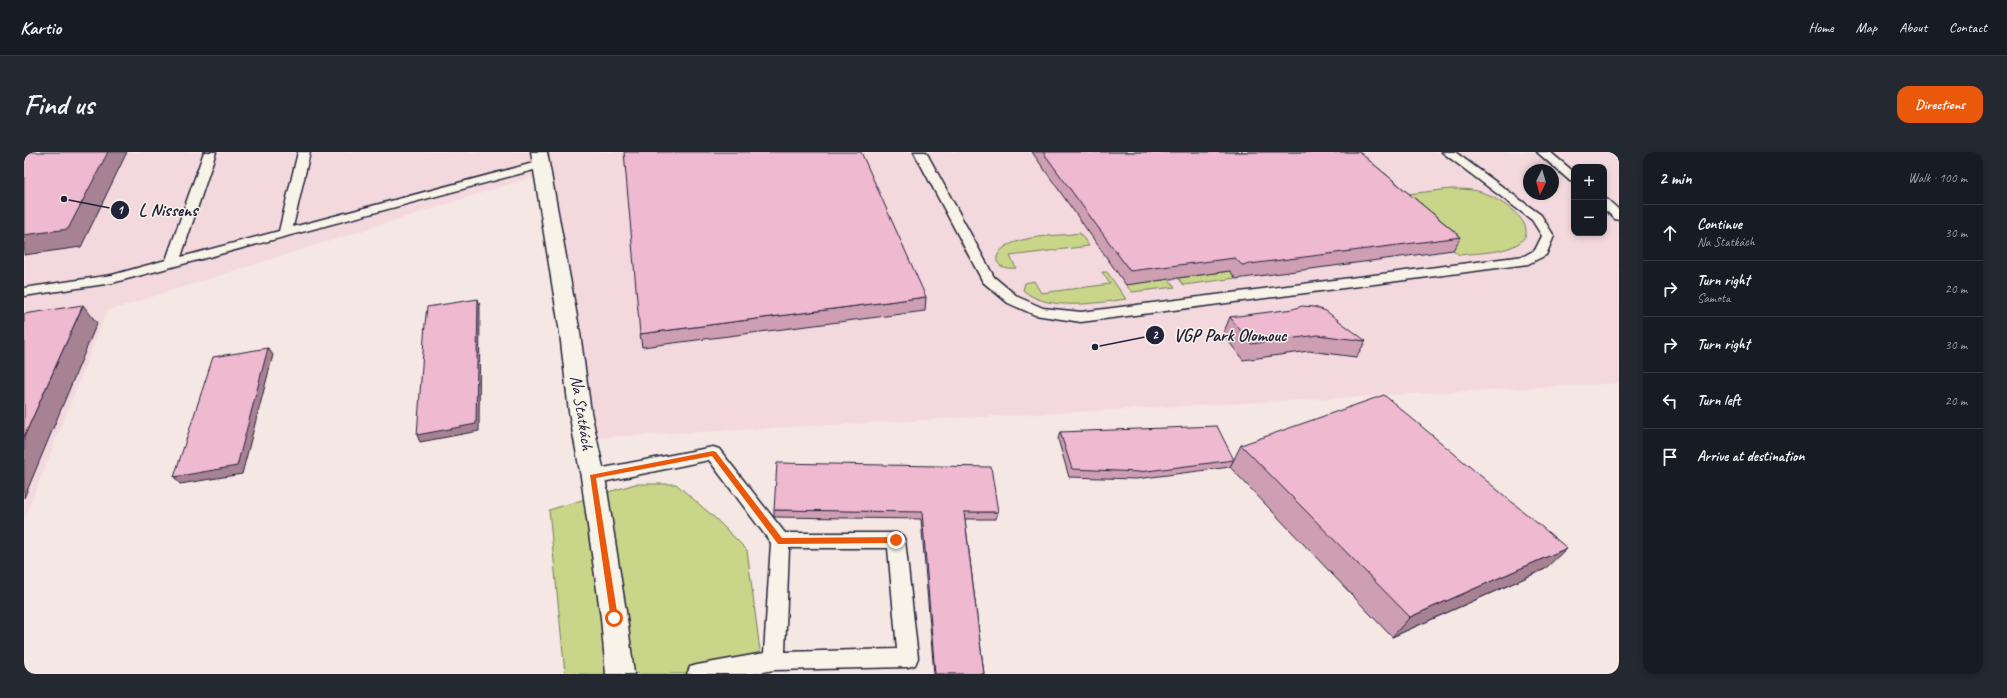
<!DOCTYPE html>
<meta charset="utf-8">
<style>
:root{--surface:#171b24;--page:#242831;--text:#f1f3f6;--muted:#9ea1a6;--line:#363941;--accent:#ea580c}
body{margin:0;font-family:Caveat,sans-serif;background:var(--page);color:var(--text)}
.controls{position:absolute;right:12px;top:12px;display:grid;overflow:hidden;border-radius:8px;box-shadow:0 2px 6px #0003}
.controls button{width:36px;height:36px;display:grid;place-items:center;padding:0;border:0;border-bottom:1px solid var(--line);background:var(--surface);color:var(--text);font:20px sans-serif}
.compass{position:absolute;left:1499px;top:12px;width:36px;height:36px;border-radius:50%;background:var(--surface);box-shadow:0 2px 6px #0003;rotate:185deg}
.stop{position:absolute;width:12px;height:12px;margin:-9px;border:3px solid #ea580c;border-radius:50%;background:#fff}
.stop.end{background:#ea580c;border-color:#fff;box-shadow:0 1px 4px #0008}
.list{margin:0;padding:0;list-style:none}
h2{display:flex;justify-content:space-between;align-items:center;height:52px;margin:0;padding:0 16px;font-size:17px}
h2 small{font-size:13px;font-weight:400;color:var(--muted)}
.list li{display:grid;grid-template-columns:26px 1fr auto;gap:12px;align-items:center;box-sizing:border-box;height:56px;padding:0 16px;border-top:1px solid var(--line)}
.list b{display:block;font-size:15px;white-space:nowrap}
.list p{margin:0;font-size:13px;white-space:nowrap;color:var(--muted)}
.list em{font-size:13px;font-style:normal;color:var(--muted)}
.icon{flex:none;width:22px;height:22px;fill:none;stroke:currentColor;stroke-width:2;stroke-linecap:round;stroke-linejoin:round}
.map{position:relative;flex:none;width:1595px;height:522px;overflow:hidden;border-radius:12px}
header{display:flex;align-items:center;gap:24px;box-sizing:border-box;height:56px;padding:0 20px;background:var(--surface);border-bottom:1px solid var(--line)}
header strong{font-size:19px}
nav{display:flex;gap:22px;margin-inline-start:auto;font-size:14px}
.intro{display:flex;align-items:center;justify-content:space-between;box-sizing:border-box;height:96px;padding:0 24px}
h1{margin:0;font-size:28px}
.button{padding:10px 18px;border-radius:12px;background:var(--accent);color:#fff;font-size:14px;font-weight:700}
main{display:flex;gap:24px;padding:0 24px}
aside{flex:1;background:var(--surface);border-radius:12px;box-shadow:0 2px 6px #0003}
.map>svg:first-child{display:block}
.built{fill:#f3d9dd;fill-rule:evenodd}
.green{fill:#c9d588;stroke:#767c62}
.lines{fill:none;stroke-linecap:round;stroke-linejoin:round}
.lane-casing{stroke:#22223b;stroke-width:3}
.street-casing{stroke:#22223b;stroke-width:3}
.lane{fill:#f7f3e8;fill-rule:evenodd}
.street{fill:#f7f3e8;fill-rule:evenodd}
.wall{fill:#ce9fb3;stroke:#22223b}
.shaded-wall{fill:#a78292;stroke:#22223b}
.building{fill:#efb9d0;stroke:#22223b}
.route{fill:#ea580c}
.labels{text-anchor:middle;dominant-baseline:central;stroke-width:3;stroke-linejoin:round;paint-order:stroke}
.street-label{font-size:17px;fill:#22223b;stroke:#f7f3e8}
.leader{fill:none;stroke:#22223b;stroke-width:1.5}
.callout-dot{fill:#22223b;stroke:#f7f3e8;stroke-width:1.5}
.mark-label{font-size:12px;text-anchor:middle;font-weight:bold;fill:#fff}
.callout-label{font-size:18px;text-anchor:middle;font-weight:bold;fill:#22223b;stroke:#f7f3e8;stroke-width:3;stroke-linejoin:round;paint-order:stroke}
</style>
<header>
<strong>Kartio</strong>
<nav><a>Home</a><a>Map</a><a>About</a><a>Contact</a></nav>
</header>
<div class="intro"><h1>Find us</h1><a class="button">Directions</a></div>
<main>
<div class="map">
<svg width="1595" height="522" viewBox="0 0 1595 522">
<rect width="100%" height="100%" fill="#f5e7e3"/>
<filter id="ink" filterUnits="userSpaceOnUse"><feTurbulence type="fractalNoise" baseFrequency=".025" numOctaves="2"/><feDisplacementMap in="SourceGraphic" scale="8" xChannelSelector="R" yChannelSelector="G"/><feConvolveMatrix kernelMatrix="1 2 1 2 8 2 1 2 1" color-interpolation-filters="sRGB"/></filter>
<g filter="url(#ink)">
<path class="built" d="M0,0h1595v231l-1034,55 -43,-264 -435,137 -83,209zM1550,15h30v66h-30zM1505,18h24v24h-24z"/>
<g class="green">
<path d="M1427,37c10,0 20,0 30,3 15,5 63,33 38,51 -13,10 -44,10 -60,12l-69,-59z"/>
<path d="M1056,81l9,13 -79,10 6,12c-26,3 -24,-18 -3,-25 20,-8 46,-7 67,-10z"/>
<polygon points="1206,119 1212,126 1160,133 1154,126"/>
<path d="M1078,120h5l19,27c-28,4 -80,13 -103,-9l2,-7 9,-2 7,12 69,-9z"/>
<polygon points="1145,127 1151,135 1108,140 1101,132"/>
<polygon points="611,332 652,332 691,366 723,398 739,522 541,522 525,358"/>
</g>
<g class="lines">
<defs>
<g id="lane">
<polygon points="180,0 192,0 157,105 255,79 274,0 286,0 269,75 517,9 523,13 521,15 88,131 0,144 0,136 88,123 142,108"/>
<polygon points="890,0 902,0 970,125 994,145 1019,156 1057,160 1500,104 1511,98 1518,84 1508,68 1418,0 1431,0 1517,63 1530,84 1522,103 1504,112 1057,170 1011,163 984,151 959,130"/>
<polygon points="1513,0 1526,0 1550,20 1550,30 1546,29"/>
<polygon points="1580,47 1584,48 1595,58 1595,68 1591,67 1580,57"/>
<path d="M689,295l6,2 66,84h111l6,2 3,5 13,118 -3,7 -7,2 -134,3 -22,4h-65l3,-7 7,-2 67,-12 7,-110 -62,-83 -116,24 -6,-2 -3,-5 3,-5 6,-2zM765,396h99l9,101 -112,3z"/>
</g>
<polygon id="street" points="507,0 523,0 556,181 567,260 581,325 603,466 610,522 582,522 577,466 557,325 545,260 536,181"/>
</defs>
<use href="#lane" class="lane-casing"/>
<use href="#street" class="street-casing"/>
<use href="#lane" class="lane"/>
<use href="#street" class="street"/>
</g>
<g class="wall">
<polygon points="1008,0 1335,0 1437,85 1429,98 1212,127 1206,119 1102,133"/>
<polygon points="902,145 901,159 618,195 616,182"/>
<polygon points="1206,165 1342,189 1332,205 1285,199 1219,208 1199,182"/>
<polygon points="1036,280 1210,308 1206,315 1112,327 1045,325 1034,287"/>
<polygon points="1217,293 1521,417 1368,485 1206,315"/>
<polygon points="750,358 974,360 972,367 941,367 960,522 910,522 897,367 750,365"/>
</g>
<g class="shaded-wall">
<polygon points="84,0 103,0 57,95 0,103 0,83"/>
<polygon points="454,147 456,154 455,279 396,290 393,283"/>
<polygon points="59,153 73,171 0,346 0,285"/>
<polygon points="244,196 249,203 218,322 156,332 150,325"/>
<polygon points="1543,396 1521,417 1368,485 1386,465"/>
</g>
<g class="building">
<polygon points="0,0 84,0 44,77 0,83"/>
<polygon points="600,0 837,0 902,145 616,182"/>
<polygon points="1019,0 1335,0 1437,85 1218,113 1211,106 1106,119"/>
<polygon points="454,147 452,272 393,283 401,172 403,155"/>
<polygon points="59,153 0,285 0,162"/>
<polygon points="1278,154 1290,155 1302,159 1342,189 1294,183 1227,192 1206,165 1269,157"/>
<polygon points="244,196 213,314 150,325 189,205"/>
<polygon points="1360,243 1543,396 1386,465 1217,293"/>
<polygon points="1193,274 1210,308 1115,320 1048,317 1036,280"/>
<polygon points="753,311 967,315 974,360 940,360 960,522 911,522 898,360 750,358"/>
</g>
</g>
<polygon class="route" points="689,299 692,300 758,386 872,385 875,388 872,391 754,392 688,304 572,326 594,466 590,470 587,469 566,323"/>
<g class="labels">
<g class="street-label">
<text transform="translate(558 261) rotate(81)">Na Statkách</text>
</g>
</g>
<path class="leader" d="M40 47L96 58M1071 195L1131 183"/>
<g class="callout-dot">
<circle cx="40" cy="47" r="4"/>
<circle cx="1071" cy="195" r="4"/>
<circle cx="96" cy="58" r="10"/>
<circle cx="1131" cy="183" r="10"/>
</g>
<g class="mark-label">
<text x="96" y="62">1</text>
<text x="1131" y="187">2</text>
</g>
<g class="callout-label">
<text x="144" y="64">L Nissens</text>
<text x="1206" y="189">VGP Park Olomouc</text>
</g>
</svg>
<div class="controls">
<button>+</button>
<button>−</button>
</div>
<svg class="compass" viewBox="-18 -18 36 36"><path d="M0-13l5 13h-10z" fill="#e53935"/><path d="M0 13l5-13h-10z" fill="#9ea1a6"/></svg>
<div class="stop" style="left:590px;top:466px"></div>
<div class="stop end" style="left:872px;top:388px"></div>
</div>
<aside>
<h2>2 min<small>Walk · 100 m</small></h2>
<ul class="list">
<li><svg class="icon" aria-label="ahead" viewBox="0 0 24 24"><path d="M12 20V5M6 11l6-6 6 6"/></svg><div><b>Continue</b><p>Na Statkách</p></div><em>30 m</em></li>
<li><svg class="icon" aria-label="right" viewBox="0 0 24 24"><path d="M7 20v-9h11M14 6l5 5-5 5"/></svg><div><b>Turn right</b><p>Samota</p></div><em>20 m</em></li>
<li><svg class="icon" aria-label="right" viewBox="0 0 24 24"><path d="M7 20v-9h11M14 6l5 5-5 5"/></svg><div><b>Turn right</b></div><em>30 m</em></li>
<li><svg class="icon" aria-label="left" viewBox="0 0 24 24"><path d="M17 20v-9H6M10 6l-5 5 5 5"/></svg><div><b>Turn left</b></div><em>20 m</em></li>
<li><svg class="icon" aria-label="arrive" viewBox="0 0 24 24"><path d="M6 21V4h12l-3 4 3 4H6"/></svg><div><b>Arrive at destination</b></div></li>
</ul>
</aside>
</main>
